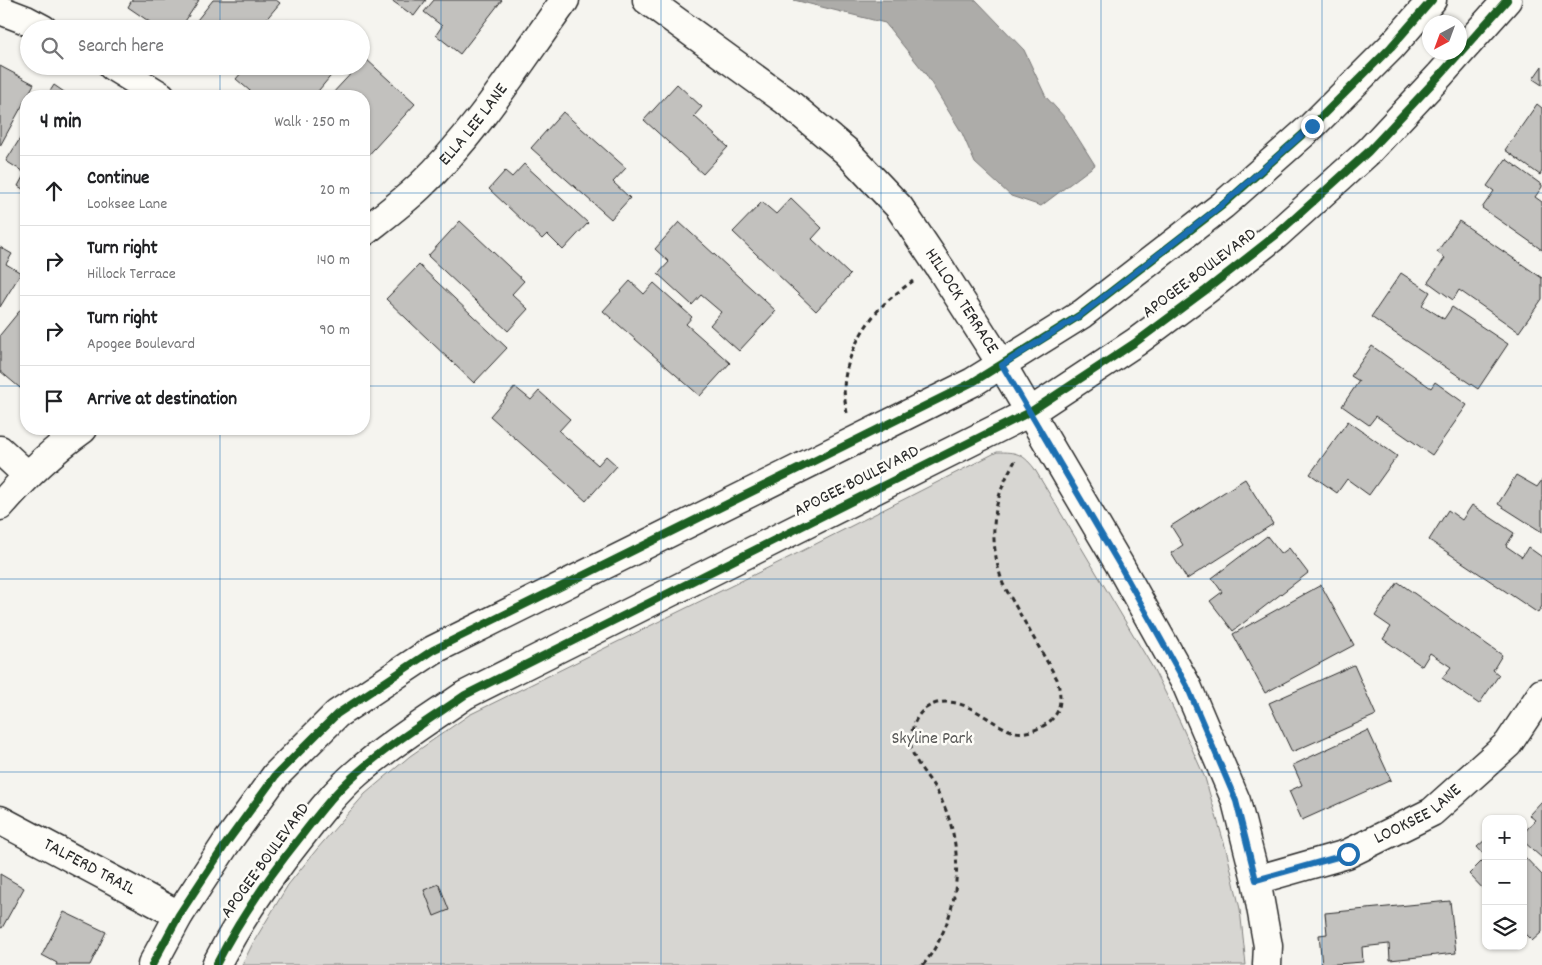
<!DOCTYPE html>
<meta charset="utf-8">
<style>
:root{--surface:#fff;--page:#f2f2f2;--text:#202124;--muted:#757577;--line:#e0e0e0}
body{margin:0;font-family:Dekko,sans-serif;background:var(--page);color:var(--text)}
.controls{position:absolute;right:15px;bottom:15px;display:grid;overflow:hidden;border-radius:10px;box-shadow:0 1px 4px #0004}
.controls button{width:45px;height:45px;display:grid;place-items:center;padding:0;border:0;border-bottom:1px solid var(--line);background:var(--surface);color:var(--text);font:25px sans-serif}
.compass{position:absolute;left:1422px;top:15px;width:45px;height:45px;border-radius:50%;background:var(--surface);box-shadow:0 1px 4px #0004;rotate:221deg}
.stop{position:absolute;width:15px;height:15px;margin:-11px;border:4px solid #1f6fb2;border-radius:50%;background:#fff}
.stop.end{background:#1f6fb2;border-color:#fff;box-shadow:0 1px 5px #0008}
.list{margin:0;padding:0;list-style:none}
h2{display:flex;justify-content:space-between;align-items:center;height:65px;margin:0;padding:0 20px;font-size:21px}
h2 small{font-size:16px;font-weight:400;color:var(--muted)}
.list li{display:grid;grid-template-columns:32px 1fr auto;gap:15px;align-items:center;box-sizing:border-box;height:70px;padding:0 20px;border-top:1px solid var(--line)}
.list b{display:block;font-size:19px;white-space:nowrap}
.list p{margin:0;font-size:16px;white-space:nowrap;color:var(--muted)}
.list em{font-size:16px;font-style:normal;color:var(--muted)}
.icon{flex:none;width:28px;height:28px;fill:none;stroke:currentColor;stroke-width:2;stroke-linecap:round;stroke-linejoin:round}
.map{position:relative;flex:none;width:1542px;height:965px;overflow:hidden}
.search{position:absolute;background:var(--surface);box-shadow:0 1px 4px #0004;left:20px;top:20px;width:350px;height:55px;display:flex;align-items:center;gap:12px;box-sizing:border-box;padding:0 18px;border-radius:28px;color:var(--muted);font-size:19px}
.panel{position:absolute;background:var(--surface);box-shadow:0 1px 4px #0004;left:20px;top:90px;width:350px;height:345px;border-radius:20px}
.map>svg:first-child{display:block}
.green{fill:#d7d6d2;stroke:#81807e}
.water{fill:#adaca9;stroke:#797877}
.building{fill:#c2c1be;stroke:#2b2b2b}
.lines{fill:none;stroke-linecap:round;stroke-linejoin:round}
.minor-casing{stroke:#2b2b2b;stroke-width:31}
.path{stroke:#2b2b2b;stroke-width:3;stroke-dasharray:5 4;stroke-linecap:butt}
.minor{stroke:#fdfcf7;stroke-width:28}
.cycleway-casing{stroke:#fdfcf7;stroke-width:11}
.cycleway{stroke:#1b5e20;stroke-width:8}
.route{stroke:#1f6fb2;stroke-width:6}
.grid{fill:none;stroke:#1f6fb2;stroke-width:1;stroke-opacity:0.55}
.labels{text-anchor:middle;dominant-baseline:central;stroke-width:5;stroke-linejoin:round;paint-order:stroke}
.street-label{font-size:18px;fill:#2b2b2b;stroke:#fdfcf7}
.park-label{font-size:18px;fill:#565655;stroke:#fdfcf7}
</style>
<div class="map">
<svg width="1542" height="965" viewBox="0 0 1542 965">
<rect width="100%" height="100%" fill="#f5f4ef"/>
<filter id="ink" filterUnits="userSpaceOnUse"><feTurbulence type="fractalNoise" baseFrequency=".02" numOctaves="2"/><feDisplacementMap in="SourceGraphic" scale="10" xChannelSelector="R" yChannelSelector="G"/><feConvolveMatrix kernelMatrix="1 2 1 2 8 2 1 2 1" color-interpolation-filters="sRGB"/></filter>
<g filter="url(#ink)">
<path class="green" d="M997,452c19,0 25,1 37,16l119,200 27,54 25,56 22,75 13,56 6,56h-1004l11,-22 35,-58 29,-36 48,-55 45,-38 59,-41 329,-162z"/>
<polygon class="water" points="794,0 976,0 1024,50 1046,97 1066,119 1095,165 1041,206 1011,196 975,163 962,133 925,73 885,23"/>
<g class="building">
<polygon points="132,0 199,0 180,29 160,29 128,7"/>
<polygon points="213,0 276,0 280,3 258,29 190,29"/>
<polygon points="391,0 426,0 414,16"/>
<polygon points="434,0 502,0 460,54 436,35 442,26 424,12"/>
<polygon points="287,20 297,29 279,29"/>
<polygon points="365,58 415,104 364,160 364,96 330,96 358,66 361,66 361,63"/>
<polygon points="0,66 34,84 0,146"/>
<polygon points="247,66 339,66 314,96 256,96 236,79"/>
<polygon points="1542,66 1542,85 1533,79"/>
<polygon points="677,84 702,107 694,116 728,147 703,174 644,120"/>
<polygon points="54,85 70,96 47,96"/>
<polygon points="1537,104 1542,108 1542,171 1540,175 1505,150"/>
<polygon points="563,112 626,168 613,182 630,198 611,219 531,148"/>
<polygon points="26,129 26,191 18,186 25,173 6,161"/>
<polygon points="1506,159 1542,185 1542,187 1535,197 1542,202 1542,250 1482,208 1494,191 1487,186"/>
<polygon points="524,164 588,223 563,250 547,234 542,239 489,189 505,171 512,177"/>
<polygon points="791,198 822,228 812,239 850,275 816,311 733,232 762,202 776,214"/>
<polygon points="460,221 524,281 512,294 528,309 508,331 428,256"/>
<polygon points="1459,221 1542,278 1542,299 1519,332 1459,290 1453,300 1428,282 1445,258 1437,252"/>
<polygon points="679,222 776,311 739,351 710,325 721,312 701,295 692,305 658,274 669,262 655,249"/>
<polygon points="0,247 12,254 6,264 21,273 0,307"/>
<polygon points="419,265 507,348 474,383 386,299"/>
<polygon points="1401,273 1430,292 1422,305 1444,319 1452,307 1508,344 1478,389 1371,317"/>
<polygon points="630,281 644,294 654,283 692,317 686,324 730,363 700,396 603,311"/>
<polygon points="26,303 26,393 0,371 0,335"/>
<polygon points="1372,346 1431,388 1435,382 1467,405 1432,455 1376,416 1369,425 1342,406 1359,381 1351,376"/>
<polygon points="515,387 531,400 539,391 570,419 559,431 598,465 606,456 617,466 586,501 490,416"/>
<polygon points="1348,421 1397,456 1369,495 1347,479 1337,493 1310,474"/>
<polygon points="1516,475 1537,487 1542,480 1542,532 1498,504"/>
<polygon points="1245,479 1273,524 1187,579 1171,553 1183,545 1171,526"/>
<polygon points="1472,505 1514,533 1506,546 1522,557 1528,547 1542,557 1542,606 1538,613 1429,540 1448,510 1462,520"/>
<polygon points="1267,536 1281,554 1289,548 1308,573 1233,631 1210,601 1222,592 1212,578"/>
<polygon points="1398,582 1502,655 1493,670 1499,675 1479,704 1442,678 1451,667 1430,653 1422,666 1383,639 1391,627 1375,616"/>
<polygon points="1321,585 1354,645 1265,693 1233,634"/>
<polygon points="1354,665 1376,715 1292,752 1269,703"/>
<polygon points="1368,730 1391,780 1302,820 1289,791 1302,785 1293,765"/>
<polygon points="1542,801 1542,858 1523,841 1523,834 1535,820 1529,815"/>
<polygon points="1486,839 1486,857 1477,847"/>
<polygon points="1523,855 1542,875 1542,932 1532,941 1523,932"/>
<polygon points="1486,857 1486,892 1469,874"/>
<polygon points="0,874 24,888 2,928 0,927"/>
<polygon points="439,884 449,910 434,916 424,890"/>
<polygon points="1450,901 1456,953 1390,960 1389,944 1362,947 1363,962 1322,965 1319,935 1327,934 1325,913"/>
<polygon points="64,912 106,932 90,965 56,965 57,963 42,955"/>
</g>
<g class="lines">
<defs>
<g id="minor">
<path id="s1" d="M647,0l139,101 60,50 53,56 43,64 60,94 117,199 68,122 49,115 20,79 12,66 -1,19"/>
<polyline points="0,10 26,20 43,29"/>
<polyline points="112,66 161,96"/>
<path id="s2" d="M364,232c19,-15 38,-29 56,-46 57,-54 99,-123 145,-186"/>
<polyline points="0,450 27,475"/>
<path d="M0,506c25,-29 52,-55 83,-77"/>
<path id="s3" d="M0,820l179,95"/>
<path id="s4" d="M1256,880l91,-26 85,-42 76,-68 34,-51"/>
<polyline points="152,965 179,915 225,845 276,775 337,714 433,650 973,382 1082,314 1223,205 1312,126 1391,47 1432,0"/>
<path d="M216,965c24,-47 53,-89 86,-130 17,-22 34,-44 55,-62 33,-29 72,-53 108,-78l565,-283 106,-70 70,-52 70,-55 92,-83 72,-77 67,-75"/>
</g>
</defs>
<use href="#minor" class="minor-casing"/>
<g class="path">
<path d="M847,413c-2,-11 -4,-23 -2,-35 4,-26 19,-53 37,-72 9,-9 20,-17 31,-25"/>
<path d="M923,965c39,-48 45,-121 13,-175 -9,-16 -29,-34 -25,-54 3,-16 8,-26 23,-32 23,-8 45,9 63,20 6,3 12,7 18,8 12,2 26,-3 35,-11 13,-11 11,-27 7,-42l-54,-95c-15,-44 -12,-83 12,-123"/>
</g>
<use href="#minor" class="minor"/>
<defs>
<g id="cycleway">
<polyline points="152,965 179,915 225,845 276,775 337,714 433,650 973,382 1082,314 1223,205 1312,126 1391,47 1432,0"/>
<path d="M216,965c24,-47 53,-89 86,-130 17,-22 34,-44 55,-62 33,-29 72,-53 108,-78l565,-283 106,-70 70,-52 70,-55 92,-83 72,-77 67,-75"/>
</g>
</defs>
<use href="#cycleway" class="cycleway-casing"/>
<use href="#cycleway" class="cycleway"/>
</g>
</g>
<g class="lines" filter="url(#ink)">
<polyline class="route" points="1312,126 1222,205 1082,314 1002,365 1119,564 1187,686 1236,801 1256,880 1348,854"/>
</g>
<path class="grid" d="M220,0v29M441,0v965M661,0v965M881,0v965M1101,0v965M1322,0v965M220,66v30M0,193h26M364,193h1178M0,386h26M364,386h1178M220,429v536M0,579h1542M0,772h1542"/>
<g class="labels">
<g class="street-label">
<text stroke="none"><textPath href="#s2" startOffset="154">ELLA LEE LANE</textPath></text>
<text transform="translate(1200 274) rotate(-37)">APOGEE BOULEVARD</text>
<text stroke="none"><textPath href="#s1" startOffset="440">HILLOCK TERRACE</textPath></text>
<text transform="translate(857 482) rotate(-27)">APOGEE BOULEVARD</text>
<text stroke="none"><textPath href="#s4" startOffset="176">LOOKSEE LANE</textPath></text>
<text transform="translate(266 861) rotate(-54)">APOGEE BOULEVARD</text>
<text stroke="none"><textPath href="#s3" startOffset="101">TALFERD TRAIL</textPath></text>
</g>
<g class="park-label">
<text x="932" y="739">Skyline Park</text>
</g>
</g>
</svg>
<div class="controls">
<button>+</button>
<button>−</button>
<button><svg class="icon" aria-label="layers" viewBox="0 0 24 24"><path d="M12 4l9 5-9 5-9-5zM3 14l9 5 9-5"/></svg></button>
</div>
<svg class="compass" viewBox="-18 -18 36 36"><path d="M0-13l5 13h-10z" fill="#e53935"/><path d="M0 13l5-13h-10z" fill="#757577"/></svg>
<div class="stop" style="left:1348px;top:854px"></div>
<div class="stop end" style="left:1312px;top:126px"></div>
<div class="search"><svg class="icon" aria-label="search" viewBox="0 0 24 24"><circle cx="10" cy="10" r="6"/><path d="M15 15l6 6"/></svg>Search here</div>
<section class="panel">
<h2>4 min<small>Walk · 250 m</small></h2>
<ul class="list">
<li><svg class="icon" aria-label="ahead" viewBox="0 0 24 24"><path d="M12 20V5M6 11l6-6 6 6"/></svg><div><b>Continue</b><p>Looksee Lane</p></div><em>20 m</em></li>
<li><svg class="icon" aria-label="right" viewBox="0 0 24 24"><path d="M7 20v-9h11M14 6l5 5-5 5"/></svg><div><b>Turn right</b><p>Hillock Terrace</p></div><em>140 m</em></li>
<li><svg class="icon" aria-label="right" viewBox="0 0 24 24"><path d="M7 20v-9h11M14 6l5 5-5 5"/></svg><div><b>Turn right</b><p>Apogee Boulevard</p></div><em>90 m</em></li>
<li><svg class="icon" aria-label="arrive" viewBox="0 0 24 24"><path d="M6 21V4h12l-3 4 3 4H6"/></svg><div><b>Arrive at destination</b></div></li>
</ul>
</section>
</div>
